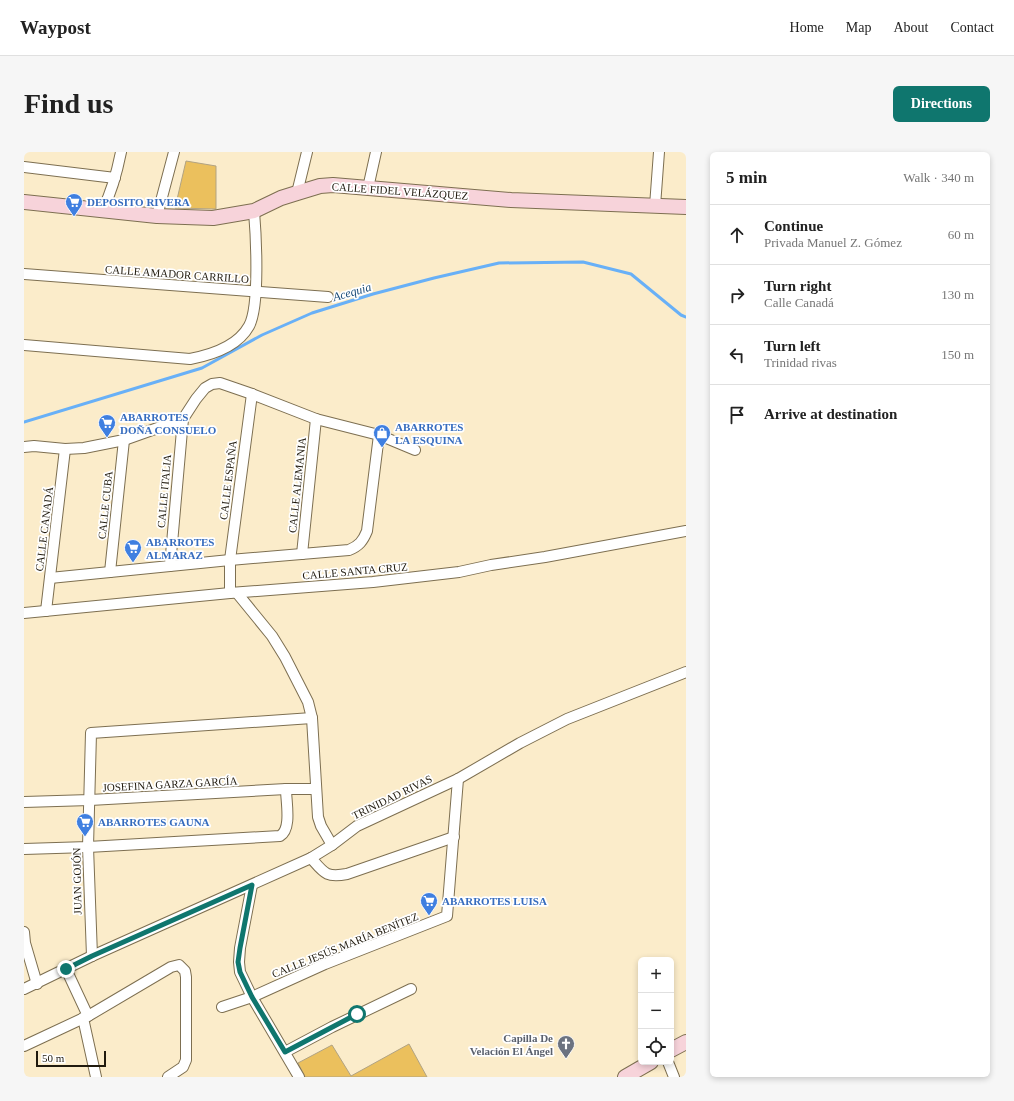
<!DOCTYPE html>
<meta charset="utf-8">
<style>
:root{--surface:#fff;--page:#f6f6f6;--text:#222;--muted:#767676;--line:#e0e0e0;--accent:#0f766e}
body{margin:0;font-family:Georgia,serif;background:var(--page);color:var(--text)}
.controls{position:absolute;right:12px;bottom:12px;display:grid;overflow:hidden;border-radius:6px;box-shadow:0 2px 6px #0003}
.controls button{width:36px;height:36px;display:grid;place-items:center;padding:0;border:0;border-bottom:1px solid var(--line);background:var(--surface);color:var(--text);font:20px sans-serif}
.scale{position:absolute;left:12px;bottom:10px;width:70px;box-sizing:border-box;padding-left:4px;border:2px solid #201a0e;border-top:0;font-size:11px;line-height:14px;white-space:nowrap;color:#201a0e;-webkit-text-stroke:3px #fff;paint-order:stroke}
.stop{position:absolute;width:12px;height:12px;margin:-9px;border:3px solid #0f766e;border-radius:50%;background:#fff}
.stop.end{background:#0f766e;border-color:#fff;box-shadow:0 1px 4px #0008}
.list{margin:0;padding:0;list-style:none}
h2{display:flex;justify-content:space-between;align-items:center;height:52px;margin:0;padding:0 16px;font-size:17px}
h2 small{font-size:13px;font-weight:400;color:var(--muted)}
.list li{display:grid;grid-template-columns:26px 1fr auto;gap:12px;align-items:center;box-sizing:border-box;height:60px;padding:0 16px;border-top:1px solid var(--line)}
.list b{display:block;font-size:15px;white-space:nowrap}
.list p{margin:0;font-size:13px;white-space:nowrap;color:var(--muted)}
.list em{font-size:13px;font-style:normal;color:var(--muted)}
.icon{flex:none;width:22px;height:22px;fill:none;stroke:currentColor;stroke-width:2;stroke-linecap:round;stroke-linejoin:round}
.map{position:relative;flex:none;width:662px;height:925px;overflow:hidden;border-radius:6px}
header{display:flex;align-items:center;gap:24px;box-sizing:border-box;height:56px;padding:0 20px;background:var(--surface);border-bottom:1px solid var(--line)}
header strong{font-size:19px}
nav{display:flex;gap:22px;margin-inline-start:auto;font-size:14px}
.intro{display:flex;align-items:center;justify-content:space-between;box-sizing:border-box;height:96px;padding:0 24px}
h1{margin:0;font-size:28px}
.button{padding:10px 18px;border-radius:6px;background:var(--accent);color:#fff;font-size:14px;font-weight:700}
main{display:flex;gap:24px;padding:0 24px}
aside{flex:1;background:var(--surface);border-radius:6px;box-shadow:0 2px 6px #0003}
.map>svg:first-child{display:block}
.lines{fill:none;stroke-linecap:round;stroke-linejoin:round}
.stream{stroke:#68b0f7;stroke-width:3}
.building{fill:#ebc05d;stroke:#b1a383}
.street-casing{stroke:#7d6f51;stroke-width:12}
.secondary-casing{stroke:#7d6f51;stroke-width:16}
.street{stroke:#fff;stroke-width:10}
.secondary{stroke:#f7d3da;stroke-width:14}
.route{stroke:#0f766e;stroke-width:5}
.labels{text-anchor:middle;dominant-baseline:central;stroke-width:3.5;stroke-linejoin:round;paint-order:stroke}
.street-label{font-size:11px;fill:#201a0e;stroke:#fff}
.shop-label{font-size:11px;font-weight:bold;fill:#366cbe;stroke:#fff;text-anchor:start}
.worship-label{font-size:11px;font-weight:bold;fill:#5b616d;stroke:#fff;text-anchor:end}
.water-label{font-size:12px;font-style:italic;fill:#144775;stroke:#fff}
</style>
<header>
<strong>Waypost</strong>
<nav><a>Home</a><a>Map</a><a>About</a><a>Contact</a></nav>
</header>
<div class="intro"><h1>Find us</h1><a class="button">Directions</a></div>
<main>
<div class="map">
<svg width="662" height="925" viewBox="0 0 662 925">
<rect width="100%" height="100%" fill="#fbecca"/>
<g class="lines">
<polyline class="stream" points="0,270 178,216 238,183 288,161 349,142 410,126 475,111 559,110 607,122 657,163 662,165"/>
</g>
<g class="building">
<polygon points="162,9 192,14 192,57 151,56"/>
<polygon points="385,892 403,925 281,925 274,911 308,893 327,924"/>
</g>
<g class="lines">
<defs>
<g id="street">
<polyline points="0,15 91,26"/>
<polyline points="344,36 352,0"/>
<polyline points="273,41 283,0"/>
<polyline points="631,54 635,0"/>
<path d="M79,57c9,-18 14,-37 18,-57"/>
<polyline points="133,64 150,0"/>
<polyline points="0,122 304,145"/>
<path d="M0,193l166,14c21,-4 48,-13 59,-33 11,-20 7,-91 5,-115"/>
<polyline points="0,295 10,294 41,297 60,296 100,288 159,267 172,247 181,236 188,232 196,231 228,242 292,267 355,283 391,298"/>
<polyline points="278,402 292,267"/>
<polyline points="146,414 159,267"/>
<polyline points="86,420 100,288"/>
<path d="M26,426l180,-18 119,-10c10,-4 14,-9 18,-19l12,-96"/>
<polyline points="206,441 206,408 228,242"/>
<polyline points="213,441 248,484 261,505 284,550 288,566 294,665 297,674 308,693"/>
<polyline points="22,459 41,297"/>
<polyline points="0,461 206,441 349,430 435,420 467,413 521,405 662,379"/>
<polyline points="0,650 66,648 262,637 292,637"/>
<path d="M0,697l64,-2 192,-11c12,-7 6,-34 6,-47"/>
<path d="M287,706c13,15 15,20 36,16l107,-37"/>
<polyline points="228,733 216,796 215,810 216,820 228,845 275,925"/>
<polyline points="0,780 1,791 13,832"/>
<polyline points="68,804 64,695 67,581 288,566"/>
<polyline points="42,817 64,864"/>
<polyline points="0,837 68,804 287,706 308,693 333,674 434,627 496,591 543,567 662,520"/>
<polyline points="198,855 228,845 301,812 423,764 434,627"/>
<polyline points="59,866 72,925"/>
<polyline points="0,894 64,864 147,815 155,813 161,819 162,825 162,908 159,915 144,925"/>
<polyline points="261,900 308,875 387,837"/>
<polyline points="644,910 650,925"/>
</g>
<g id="secondary">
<polyline points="0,50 133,64 189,66 230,59 257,46 273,41 296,34 309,33 487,48 662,55"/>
<polyline points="647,898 662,890"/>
<polyline points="601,925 627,910"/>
</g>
</defs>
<use href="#street" class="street-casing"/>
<use href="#secondary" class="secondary-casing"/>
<use href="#street" class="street"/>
<use href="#secondary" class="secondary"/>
</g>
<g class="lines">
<polyline class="route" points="42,817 68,804 228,733 216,796 214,810 216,820 228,845 261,900 333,862"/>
</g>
<defs>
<symbol id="supermarket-pin" viewBox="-11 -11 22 30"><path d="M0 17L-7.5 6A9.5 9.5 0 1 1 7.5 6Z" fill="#3f7fe0" stroke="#fff"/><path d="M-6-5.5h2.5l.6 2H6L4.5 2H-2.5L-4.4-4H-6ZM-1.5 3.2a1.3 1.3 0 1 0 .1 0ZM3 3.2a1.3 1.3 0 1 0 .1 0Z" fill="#fff"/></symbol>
<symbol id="shop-pin" viewBox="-11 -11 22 30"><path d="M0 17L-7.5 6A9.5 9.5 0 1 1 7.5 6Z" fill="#3f7fe0" stroke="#fff"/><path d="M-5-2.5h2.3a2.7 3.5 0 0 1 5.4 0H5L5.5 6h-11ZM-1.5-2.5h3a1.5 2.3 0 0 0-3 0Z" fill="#fff"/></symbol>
<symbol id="church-pin" viewBox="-11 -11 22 30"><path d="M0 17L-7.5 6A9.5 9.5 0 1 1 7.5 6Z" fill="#6b7280" stroke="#fff"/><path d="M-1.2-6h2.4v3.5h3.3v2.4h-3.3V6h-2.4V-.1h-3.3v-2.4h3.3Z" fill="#fff"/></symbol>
</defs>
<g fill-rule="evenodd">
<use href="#supermarket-pin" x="40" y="40" width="20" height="27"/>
<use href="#supermarket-pin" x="73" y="261" width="20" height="27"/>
<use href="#shop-pin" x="348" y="271" width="20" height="27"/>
<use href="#supermarket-pin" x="99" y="386" width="20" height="27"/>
<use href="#supermarket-pin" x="51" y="660" width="20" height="27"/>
<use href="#supermarket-pin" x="395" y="739" width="20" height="27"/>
<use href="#church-pin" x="532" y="882" width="20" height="27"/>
</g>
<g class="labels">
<g class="street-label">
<text transform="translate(376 39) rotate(4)">CALLE FIDEL VELÁZQUEZ</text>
<text transform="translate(153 122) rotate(4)">CALLE AMADOR CARRILLO</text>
<text transform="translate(204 328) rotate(-83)">CALLE ESPAÑA</text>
<text transform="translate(273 333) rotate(-84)">CALLE ALEMANIA</text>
<text transform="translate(140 339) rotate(-85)">CALLE ITALIA</text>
<text transform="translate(81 353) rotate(-84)">CALLE CUBA</text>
<text transform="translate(20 377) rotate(-83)">CALLE CANADÁ</text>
<text transform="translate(331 419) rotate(-5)">CALLE SANTA CRUZ</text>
<text transform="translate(146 632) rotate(-3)">JOSEFINA GARZA GARCÍA</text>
<text transform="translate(368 645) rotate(-26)">TRINIDAD RIVAS</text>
<text transform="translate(53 729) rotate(-91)">JUAN GOJÓN</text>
<text transform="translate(321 793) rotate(-22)">CALLE JESÚS MARÍA BENÍTEZ</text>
</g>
<g class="shop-label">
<text x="63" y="50">DEPOSITO RIVERA</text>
<text x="96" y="265">ABARROTES<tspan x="96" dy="13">DOÑA CONSUELO</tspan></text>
<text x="371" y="275">ABARROTES<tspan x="371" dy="13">LA ESQUINA</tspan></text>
<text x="122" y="390">ABARROTES<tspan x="122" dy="13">ALMARAZ</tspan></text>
<text x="74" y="670">ABARROTES GAUNA</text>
<text x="418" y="749">ABARROTES LUISA</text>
</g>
<g class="worship-label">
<text x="529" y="886">Capilla De<tspan x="529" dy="13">Velación El Ángel</tspan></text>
</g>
<g class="water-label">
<text transform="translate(328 140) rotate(-16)">Acequia</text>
</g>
</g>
</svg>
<div class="controls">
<button>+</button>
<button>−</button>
<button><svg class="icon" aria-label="locate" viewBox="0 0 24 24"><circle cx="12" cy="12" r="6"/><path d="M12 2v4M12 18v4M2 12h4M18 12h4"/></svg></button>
</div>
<div class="scale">50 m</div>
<div class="stop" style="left:333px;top:862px"></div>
<div class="stop end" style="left:42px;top:817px"></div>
</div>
<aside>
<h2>5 min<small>Walk · 340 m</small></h2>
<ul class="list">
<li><svg class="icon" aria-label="ahead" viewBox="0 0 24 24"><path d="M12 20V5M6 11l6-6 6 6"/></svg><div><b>Continue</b><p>Privada Manuel Z. Gómez</p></div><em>60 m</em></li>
<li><svg class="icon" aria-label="right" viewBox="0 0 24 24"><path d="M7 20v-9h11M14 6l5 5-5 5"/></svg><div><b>Turn right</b><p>Calle Canadá</p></div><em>130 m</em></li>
<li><svg class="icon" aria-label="left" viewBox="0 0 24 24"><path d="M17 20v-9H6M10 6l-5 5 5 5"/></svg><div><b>Turn left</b><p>Trinidad rivas</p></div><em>150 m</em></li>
<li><svg class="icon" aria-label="arrive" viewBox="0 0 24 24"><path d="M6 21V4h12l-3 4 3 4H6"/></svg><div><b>Arrive at destination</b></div></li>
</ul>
</aside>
</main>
